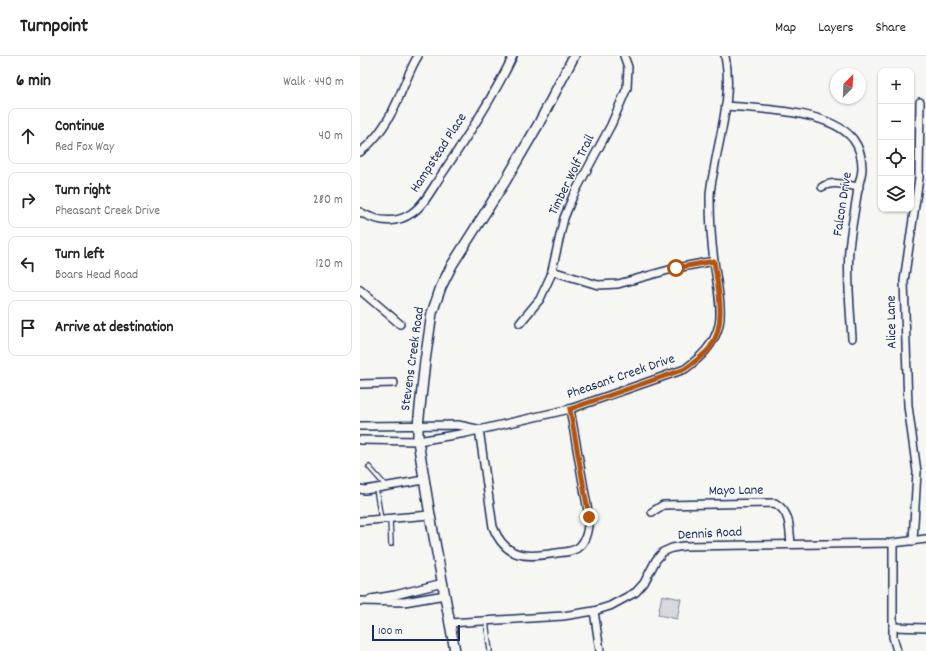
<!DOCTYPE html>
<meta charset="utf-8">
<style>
:root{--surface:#fff;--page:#f6f6f6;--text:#222;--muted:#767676;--line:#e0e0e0}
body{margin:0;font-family:Dekko,sans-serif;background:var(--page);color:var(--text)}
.controls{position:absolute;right:12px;top:12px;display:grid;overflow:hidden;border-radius:8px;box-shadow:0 1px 3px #0004}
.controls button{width:36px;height:36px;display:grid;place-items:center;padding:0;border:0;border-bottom:1px solid var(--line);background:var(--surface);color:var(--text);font:20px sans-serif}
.compass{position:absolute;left:470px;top:12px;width:36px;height:36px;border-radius:50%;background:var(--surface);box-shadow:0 1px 3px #0004;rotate:24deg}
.scale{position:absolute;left:12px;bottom:10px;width:88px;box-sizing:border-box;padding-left:4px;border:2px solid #1b2f5e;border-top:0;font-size:11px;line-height:14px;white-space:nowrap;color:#1b2f5e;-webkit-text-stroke:3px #f6f6f2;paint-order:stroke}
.stop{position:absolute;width:12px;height:12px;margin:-9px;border:3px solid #b45309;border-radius:50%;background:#fff}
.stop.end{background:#b45309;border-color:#fff;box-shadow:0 1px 4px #0008}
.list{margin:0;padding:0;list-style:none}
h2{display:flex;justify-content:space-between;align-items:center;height:52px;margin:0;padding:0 16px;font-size:17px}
h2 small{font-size:13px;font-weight:400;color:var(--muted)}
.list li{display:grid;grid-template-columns:26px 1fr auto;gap:12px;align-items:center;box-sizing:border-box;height:56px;margin:0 8px 8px;padding:0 8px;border:1px solid var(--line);border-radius:8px}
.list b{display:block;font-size:15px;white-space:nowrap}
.list p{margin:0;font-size:13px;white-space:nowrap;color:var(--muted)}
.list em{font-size:13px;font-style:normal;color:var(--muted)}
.icon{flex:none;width:22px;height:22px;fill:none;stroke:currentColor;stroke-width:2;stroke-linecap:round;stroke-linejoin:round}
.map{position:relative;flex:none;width:566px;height:595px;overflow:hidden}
header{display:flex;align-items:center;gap:24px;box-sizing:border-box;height:56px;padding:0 20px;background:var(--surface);border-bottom:1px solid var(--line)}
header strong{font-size:19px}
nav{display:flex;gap:22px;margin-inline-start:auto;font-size:14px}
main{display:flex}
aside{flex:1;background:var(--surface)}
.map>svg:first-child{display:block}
.green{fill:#d6d9dd;stroke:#78849e}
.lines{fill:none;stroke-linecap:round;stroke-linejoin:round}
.service-casing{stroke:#1b2f5e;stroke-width:6}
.minor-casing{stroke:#1b2f5e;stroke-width:10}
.tertiary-casing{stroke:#1b2f5e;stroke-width:12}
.service{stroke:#f6f6f2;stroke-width:3.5}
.minor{stroke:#f6f6f2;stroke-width:7}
.tertiary{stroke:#f6f6f2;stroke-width:9}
.route{stroke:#b45309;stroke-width:5}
.labels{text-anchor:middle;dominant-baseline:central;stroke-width:3;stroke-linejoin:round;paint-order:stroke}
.street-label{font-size:14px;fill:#1b2f5e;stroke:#f6f6f2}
</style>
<header>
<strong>Turnpoint</strong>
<nav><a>Map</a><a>Layers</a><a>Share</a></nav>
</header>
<main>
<aside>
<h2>6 min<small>Walk · 440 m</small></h2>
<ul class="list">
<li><svg class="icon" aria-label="ahead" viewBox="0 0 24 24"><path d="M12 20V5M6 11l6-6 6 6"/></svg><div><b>Continue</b><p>Red Fox Way</p></div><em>40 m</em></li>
<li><svg class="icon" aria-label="right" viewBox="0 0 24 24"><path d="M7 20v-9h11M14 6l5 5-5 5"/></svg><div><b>Turn right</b><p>Pheasant Creek Drive</p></div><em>280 m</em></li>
<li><svg class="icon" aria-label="left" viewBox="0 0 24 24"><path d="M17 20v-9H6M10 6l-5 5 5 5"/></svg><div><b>Turn left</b><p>Boars Head Road</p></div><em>120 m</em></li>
<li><svg class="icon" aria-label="arrive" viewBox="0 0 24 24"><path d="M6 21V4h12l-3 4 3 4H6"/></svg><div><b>Arrive at destination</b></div></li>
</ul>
</aside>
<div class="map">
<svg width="566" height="595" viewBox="0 0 566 595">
<rect width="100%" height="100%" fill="#f6f6f2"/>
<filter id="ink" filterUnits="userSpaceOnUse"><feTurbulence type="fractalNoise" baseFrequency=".025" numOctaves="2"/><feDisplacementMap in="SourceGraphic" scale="8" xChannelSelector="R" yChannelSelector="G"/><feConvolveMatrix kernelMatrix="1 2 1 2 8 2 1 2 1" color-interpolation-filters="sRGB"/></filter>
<g filter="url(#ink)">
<polygon class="green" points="302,539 321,543 317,563 298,559"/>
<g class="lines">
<defs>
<g id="service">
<polyline points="9,411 26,430"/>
<polyline points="16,433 21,463"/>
<polyline points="30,463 31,488"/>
<polyline points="126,565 130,595"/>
</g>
<g id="minor">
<path d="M366,50c34,3 104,4 127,33 6,8 9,19 9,29 0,7 -3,14 -4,21 -3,20 -7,40 -9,60 -2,29 1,59 3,89"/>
<path d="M0,96c20,-15 33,-39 42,-62 5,-11 9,-23 16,-34"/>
<path d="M462,131c10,-7 24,-2 37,0"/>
<path d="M0,156c16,9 35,13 52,1 12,-8 20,-24 28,-36 26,-39 53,-79 73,-121"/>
<polyline points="192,215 238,229 258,228 316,212 354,205"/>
<polyline points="0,234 40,268"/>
<polyline points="160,267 180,243 191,219 204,162 213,140 251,69 267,32 268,11 264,0"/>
<polyline points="0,328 34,327"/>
<polyline points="0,370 98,369 117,373"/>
<path d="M119,373l14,98c13,32 33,31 64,26 8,-1 17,-1 23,-7 7,-7 8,-19 9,-29l-19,-108"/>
<path d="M0,384l58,1 48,-8 104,-24 115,-40c16,-12 29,-24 34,-44 4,-17 -3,-46 -5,-64 -3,-21 -4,-42 -4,-64 0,-8 2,-18 4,-27 6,-37 19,-76 11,-114"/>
<polyline points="0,433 5,434 64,424"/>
<path d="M292,456l11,-7 112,-2c16,10 14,24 16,41"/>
<polyline points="0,465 70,459"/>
<polyline points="553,485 557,416 548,350 544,225 559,122 560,46"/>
<polyline points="533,487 533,581 537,595"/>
<polyline points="11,543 35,539 83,527"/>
<polyline points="0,545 44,546 85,539"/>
<polyline points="234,555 240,595"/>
<polyline points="89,567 203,560 234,555 250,550 276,536 284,527 296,504 303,496 312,492 324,490 533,487 566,483"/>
<polyline points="533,571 566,572"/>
</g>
<polyline id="tertiary" points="95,595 70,459 58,385 58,370 65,305 72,257 81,231 92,209 146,124 178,69 214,0"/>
</defs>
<use href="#service" class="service-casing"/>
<use href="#minor" class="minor-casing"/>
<use href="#tertiary" class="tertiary-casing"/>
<use href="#service" class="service"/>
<use href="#minor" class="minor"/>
<use href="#tertiary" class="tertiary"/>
</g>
</g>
<g class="lines" filter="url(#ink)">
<path class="route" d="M229,461l-19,-108 115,-40c8,-6 17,-12 24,-20 19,-25 9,-60 5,-88l-38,7"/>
</g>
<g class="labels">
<g class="street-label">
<text transform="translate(79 97) rotate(-57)">Hampstead Place</text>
<text transform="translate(212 119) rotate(-64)">Timber Wolf Trail</text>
<text transform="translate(483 148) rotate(-81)">Falcon Drive</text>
<text transform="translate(532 266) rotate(-91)">Alice Lane</text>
<text transform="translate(53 303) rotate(-82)">Stevens Creek Road</text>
<text transform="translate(261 321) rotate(-19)">Pheasant Creek Drive</text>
<text transform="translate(376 435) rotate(-1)">Mayo Lane</text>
<text transform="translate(350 478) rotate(-3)">Dennis Road</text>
</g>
</g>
</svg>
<div class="controls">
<button>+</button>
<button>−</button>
<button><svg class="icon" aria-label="locate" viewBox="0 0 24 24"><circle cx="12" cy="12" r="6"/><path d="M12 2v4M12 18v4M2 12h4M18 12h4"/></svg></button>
<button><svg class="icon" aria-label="layers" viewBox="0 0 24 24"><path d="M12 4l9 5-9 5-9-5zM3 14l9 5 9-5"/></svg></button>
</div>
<svg class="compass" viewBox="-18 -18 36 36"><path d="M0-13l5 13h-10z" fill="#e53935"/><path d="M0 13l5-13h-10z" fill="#767676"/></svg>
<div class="scale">100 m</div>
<div class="stop" style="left:316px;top:212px"></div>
<div class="stop end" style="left:229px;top:461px"></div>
</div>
</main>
